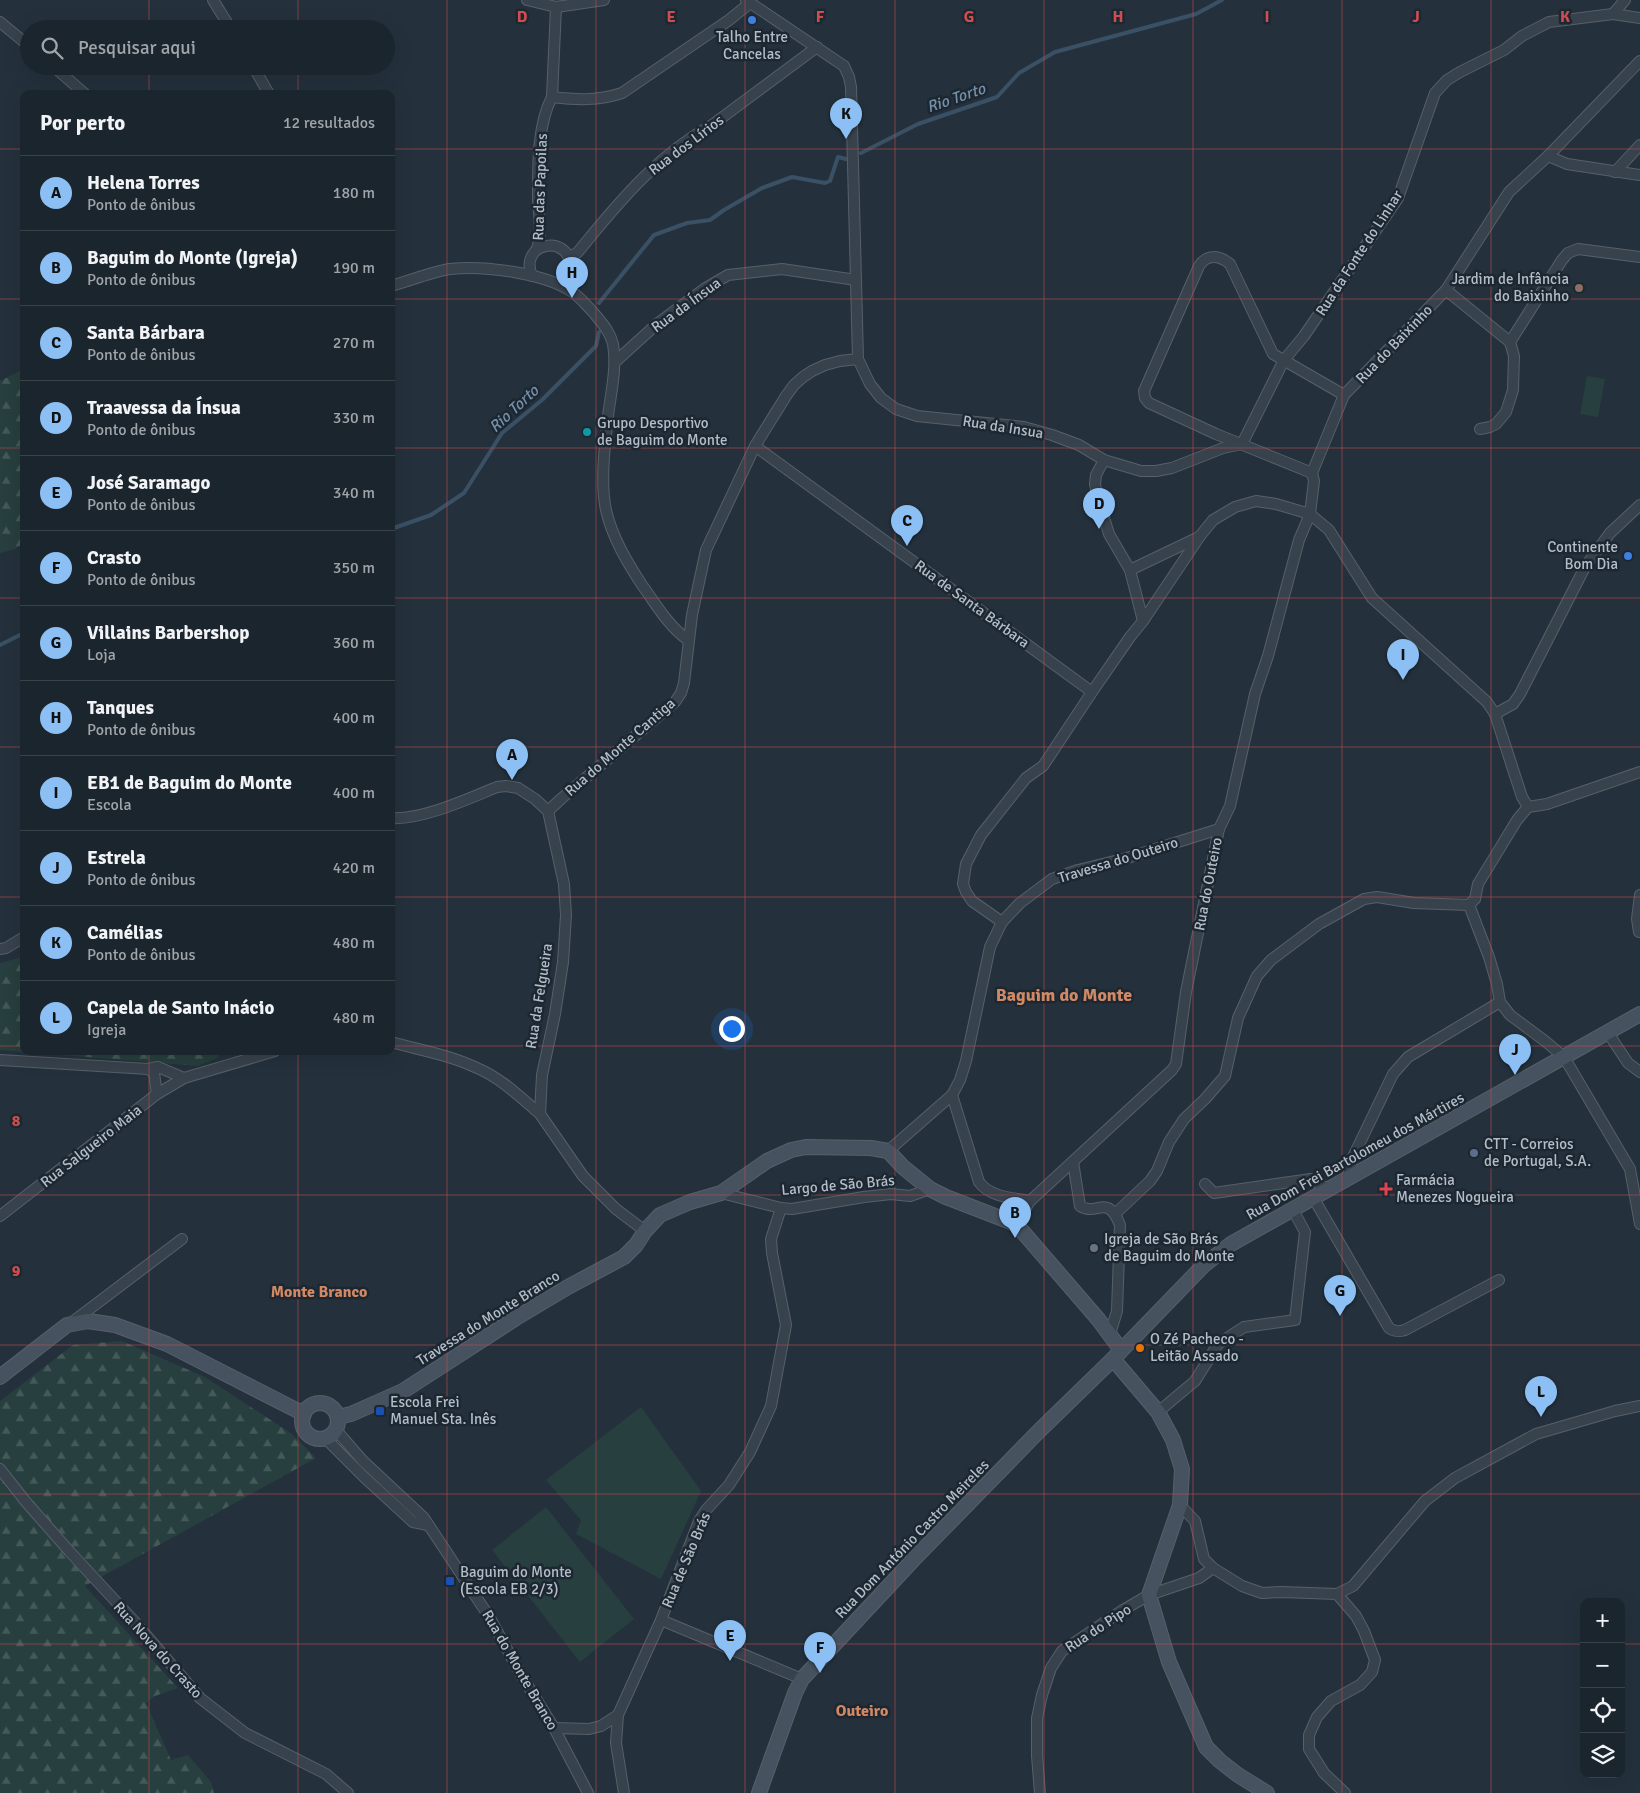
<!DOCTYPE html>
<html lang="pt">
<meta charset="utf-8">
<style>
:root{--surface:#1b252d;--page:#283139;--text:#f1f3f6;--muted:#a0a5aa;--line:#394249;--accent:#8cbff4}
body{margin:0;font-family:Signika,sans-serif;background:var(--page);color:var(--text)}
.controls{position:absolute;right:15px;bottom:15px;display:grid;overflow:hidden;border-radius:10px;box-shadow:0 5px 20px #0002}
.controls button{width:45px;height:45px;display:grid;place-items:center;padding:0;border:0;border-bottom:1px solid var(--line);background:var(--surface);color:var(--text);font:25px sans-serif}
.you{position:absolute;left:731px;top:1028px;width:18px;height:18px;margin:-12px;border:4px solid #fff;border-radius:50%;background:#1a73e8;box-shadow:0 0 0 8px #1a73e833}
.badge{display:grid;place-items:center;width:32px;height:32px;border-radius:50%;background:var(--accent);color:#111;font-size:16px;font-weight:700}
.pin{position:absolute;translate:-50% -41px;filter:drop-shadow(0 1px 2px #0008)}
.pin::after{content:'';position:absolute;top:26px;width:18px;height:15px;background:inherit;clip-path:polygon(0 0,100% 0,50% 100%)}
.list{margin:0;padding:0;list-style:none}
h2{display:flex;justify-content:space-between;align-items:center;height:65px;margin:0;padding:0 20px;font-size:21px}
h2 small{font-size:16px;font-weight:400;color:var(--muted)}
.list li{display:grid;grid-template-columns:32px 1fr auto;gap:15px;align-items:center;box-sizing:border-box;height:75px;padding:0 20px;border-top:1px solid var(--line)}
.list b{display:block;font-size:19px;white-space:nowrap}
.list p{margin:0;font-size:16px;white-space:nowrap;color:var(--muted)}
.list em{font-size:16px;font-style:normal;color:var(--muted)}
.icon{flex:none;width:28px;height:28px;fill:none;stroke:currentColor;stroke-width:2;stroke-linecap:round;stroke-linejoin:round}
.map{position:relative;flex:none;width:1640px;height:1793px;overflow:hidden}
.search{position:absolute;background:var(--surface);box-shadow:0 5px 20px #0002;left:20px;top:20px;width:375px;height:55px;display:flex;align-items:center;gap:12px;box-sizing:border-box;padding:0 18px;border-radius:28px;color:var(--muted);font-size:19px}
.panel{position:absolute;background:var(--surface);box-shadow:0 5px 20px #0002;left:20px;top:90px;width:375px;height:965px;border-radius:10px}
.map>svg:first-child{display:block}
.forest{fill:url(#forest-firs)}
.garden{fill:#273f3e}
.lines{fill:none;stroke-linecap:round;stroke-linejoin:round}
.stream{stroke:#3a5064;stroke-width:4}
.street-casing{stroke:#56606a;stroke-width:12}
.secondary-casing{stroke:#56606a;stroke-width:16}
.street{stroke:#38424c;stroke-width:10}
.secondary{stroke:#46525f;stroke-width:14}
.grid{fill:none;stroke:#cd4d50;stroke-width:1;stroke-opacity:0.55}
.shop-dot{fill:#3f7fe0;stroke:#1d2731;stroke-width:2}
.education-dot{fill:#8d6e63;stroke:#1d2731;stroke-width:2}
.culture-dot{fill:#0f9aa8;stroke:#1d2731;stroke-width:2}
.service-dot{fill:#5c6f8a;stroke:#1d2731;stroke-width:2}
.health-dot{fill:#e0444e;stroke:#1d2731;stroke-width:2}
.worship-dot{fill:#6b7280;stroke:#1d2731;stroke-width:2}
.food-dot{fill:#e8710a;stroke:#1d2731;stroke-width:2}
.transit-dot{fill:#1a4fb4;stroke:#1d2731;stroke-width:2}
.labels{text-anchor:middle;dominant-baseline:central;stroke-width:5;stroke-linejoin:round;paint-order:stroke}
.poi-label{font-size:15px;fill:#b3bdc7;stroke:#1d2731;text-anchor:start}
.street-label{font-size:15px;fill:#b3bdc7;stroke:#1d2731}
.water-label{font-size:16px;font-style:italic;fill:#7591aa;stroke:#1d2731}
.neighbourhood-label{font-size:16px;font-weight:bold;fill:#d18965;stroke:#1d2731}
.quarter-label{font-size:18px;font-weight:bold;fill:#d18965;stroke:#1d2731}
.grid-label{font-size:16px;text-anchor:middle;font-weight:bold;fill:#cd4d50;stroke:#1d2731;stroke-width:5;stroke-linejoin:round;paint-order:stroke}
</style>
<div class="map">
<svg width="1640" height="1793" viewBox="0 0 1640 1793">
<defs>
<pattern id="forest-firs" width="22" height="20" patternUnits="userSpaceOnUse" patternTransform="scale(1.25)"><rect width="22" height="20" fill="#273f3e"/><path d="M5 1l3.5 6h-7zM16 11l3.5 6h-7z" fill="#445958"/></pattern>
</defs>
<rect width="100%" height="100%" fill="#24313c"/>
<g class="forest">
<polygon points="24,369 24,543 15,549 0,553 0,381"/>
<polygon points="19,958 24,959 24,1051 220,1051 217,1058 198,1066 0,1050 0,963"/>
<polygon points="122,1341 205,1377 292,1434 316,1458 85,1586 178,1688 155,1696 146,1703 171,1760 188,1755 211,1782 214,1793 0,1793 0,1401 73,1345"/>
</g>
<g class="garden">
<polygon points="1587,376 1605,379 1598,417 1580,414"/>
<polygon points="641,1407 701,1491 661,1579 576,1534 581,1520 546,1480"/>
<polygon points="546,1507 634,1619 580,1662 492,1550"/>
</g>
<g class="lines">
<g class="stream">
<polyline points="861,153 918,124 997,97 1019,73 1055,52 1196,14 1222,0"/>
<polyline points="599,303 654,235 687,223 710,220 724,210 762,188 792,177 825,183 830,181 838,157 846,159"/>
<polyline points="391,529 431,515 464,493 502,433 542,400 596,346 599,332"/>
<polyline points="0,645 24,633"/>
</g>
<defs>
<g id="street">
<polyline points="213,0 231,29"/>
<polyline points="527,0 556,7 604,0"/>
<polyline points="746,0 844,66 849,77 851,87 858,359 870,384 881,398 896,409 917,416 1024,427 1052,435 1079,445 1104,460 1141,471 1156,471 1172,468 1223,448 1242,444"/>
<polyline points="1613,14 1625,0"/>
<polyline points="0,22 29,46"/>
<polyline points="53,66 85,94"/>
<polyline points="253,66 269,94"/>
<path d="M552,97c25,3 46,4 70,-4l107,-73 21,-17"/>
<polyline points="1548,156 1567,164 1640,175"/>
<polyline points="1615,172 1640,145"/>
<path d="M537,249c5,-15 2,-33 1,-49 0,-32 -1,-75 14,-103l4,-90"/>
<path d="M569,258l9,-6 9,-11c36,-44 74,-88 125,-116l105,-78"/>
<path d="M532,276c-14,-34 37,-42 38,-11 1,9 -4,15 -11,19"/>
<path d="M391,286c18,-5 40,-14 59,-17 33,-4 93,4 121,22 9,6 15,14 22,21 8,10 17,19 20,32 4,24 -2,48 -5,72 -3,28 -8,66 -2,94 6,27 21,52 36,75 14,19 26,41 46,55"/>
<polyline points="1446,290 1510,342 1514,356 1513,390 1506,412 1496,424 1490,427 1480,429"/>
<polyline points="1510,342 1562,260 1568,253 1578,249 1640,257"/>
<polyline points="615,362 658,323 704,289 728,275 782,269 856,280"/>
<polyline points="1242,444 1284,360 1304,336 1398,198 1435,93 1447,80 1460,72 1504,50 1522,36 1549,22 1613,14 1640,18"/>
<polyline points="755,446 1092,692"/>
<polyline points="1104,460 1096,475 1095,484 1097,495 1109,534 1130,570 1143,621"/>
<path d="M1312,473l-96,-39 -67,-31 -4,-5 -1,-7 55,-125c8,-12 20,-11 31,-2l43,90 71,41"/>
<polyline points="1130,570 1199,537"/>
<polyline points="1495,714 1513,704 1520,694 1585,567 1610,533 1640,505"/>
<polyline points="548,811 562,798 675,702 681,693 684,683 692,615 706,550 755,446 786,396 794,385 803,377 812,371 825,365 840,361 858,359"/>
<path d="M391,818c31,2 77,-19 106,-31l9,-1 12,2 17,11 13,12 16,73 2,31 -3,47 -8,52 -13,61 -2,39 43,62 33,33 29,22"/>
<polyline points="1469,905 1489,957 1497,984 1500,1002 1510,1015 1545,1041 1564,1057 1630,1169 1640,1224"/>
<polyline points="1002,922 972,901 966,892 963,884 966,864 981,835 1026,778 1043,766 1092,692 1130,637 1143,621 1200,536 1213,520 1235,507 1256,501 1276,504 1310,514 1329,530 1372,598 1487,702 1495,714 1522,797 1528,807"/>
<polyline points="1639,932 1637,919 1640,895"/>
<polyline points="0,949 6,948 24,937"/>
<polyline points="1608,1033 1628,1063 1640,1072"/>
<path d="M391,1042c29,8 59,13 86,26 24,10 43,29 63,46"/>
<polyline points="0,1060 148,1069 154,1073 157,1094"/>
<polyline points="148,1069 158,1067 184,1078"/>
<path d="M952,1095l27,87c11,15 33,16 51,19"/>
<polyline points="888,1151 952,1095 960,1080 966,1061 990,947 1002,922 1020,903 1052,879 1078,870 1127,858 1219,829"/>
<path d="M1073,1162l7,44c17,11 27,-14 40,19l-3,86 -7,23"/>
<polyline points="1347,1180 1352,1159 1393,1074 1408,1057 1500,1002"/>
<polyline points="1205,1184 1214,1193 1311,1179 1329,1190"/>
<polyline points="721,1193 781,1208 792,1209 864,1197 891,1194 910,1196 930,1189"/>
<path d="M1314,1199l75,129c6,4 10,4 16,2l94,-50"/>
<polyline points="1116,1213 1150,1181 1157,1171 1169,1142 1184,1119 1205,1099 1225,1076 1238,1018 1257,976 1271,960 1319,924 1364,899 1377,897 1414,903 1469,905 1475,899 1478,884 1517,820 1528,807 1547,804 1640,772"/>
<polyline points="0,1216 157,1094 184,1078 275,1051"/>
<polyline points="1016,1224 1030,1201 1172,1070 1176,1064 1186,992 1219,829 1230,806 1255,694 1268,656 1299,540 1310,514 1314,481 1312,473 1344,395 1446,290 1509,192 1548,156 1640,61"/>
<polyline points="71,1323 182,1239"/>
<polyline points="1158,1412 1195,1381 1218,1344 1244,1327 1295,1320 1305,1232 1293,1210"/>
<polyline points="336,1430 363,1461 424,1518 490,1618 520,1673 554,1728 588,1793"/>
<polyline points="325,1438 364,1477 413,1522 428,1525"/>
<polyline points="0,1469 26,1502 70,1552 134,1621 200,1698 245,1733 326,1774 348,1793"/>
<polyline points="1180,1505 1195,1521 1204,1559 1213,1568 1242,1586 1262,1593 1282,1592 1337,1594 1353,1586 1425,1501 1455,1478 1536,1434 1615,1411 1640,1406"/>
<polyline points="1337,1594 1356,1616 1364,1631 1375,1660 1372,1672 1360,1685 1331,1701 1317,1717 1309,1735 1309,1749 1324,1773 1345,1793"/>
<polyline points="661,1620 802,1679"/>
<polyline points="618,1715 616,1743 624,1793"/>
<polyline points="554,1728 589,1729 601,1726 618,1715 661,1620 699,1521 706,1510 729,1485 750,1452 771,1406 786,1325 772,1253 771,1239 781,1208"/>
<polyline points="1040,1793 1037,1756 1037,1718 1042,1695 1051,1668 1062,1651 1123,1610 1149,1595 1199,1578 1213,1568"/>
</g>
<g id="secondary">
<polyline points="1113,1359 1158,1412 1173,1440 1182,1469 1180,1505 1149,1595 1169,1662 1206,1747 1220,1761 1238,1775 1267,1793"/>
<polyline points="0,1377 67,1325 88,1321 115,1325 167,1344 304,1414"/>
<circle cx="320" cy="1421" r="18"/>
<polyline points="338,1417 351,1414 403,1391 516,1318 568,1287 624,1257 636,1245 645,1231 660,1215 690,1202 721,1193 767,1161 791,1150 806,1147 871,1148 888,1151 903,1167 930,1189 946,1197 1016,1224 1098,1319 1121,1350"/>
<polyline points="759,1793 795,1693 802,1679 914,1559 1040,1430 1113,1359 1204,1265 1231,1244 1640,1014"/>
</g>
</defs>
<use href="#street" class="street-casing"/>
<use href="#secondary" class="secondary-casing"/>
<use href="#street" class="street"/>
<use href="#secondary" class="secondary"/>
</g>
<path class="grid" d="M149,0v29M298,0v29M447,0v1793M596,0v1793M745,0v1793M895,0v1793M1044,0v1793M1193,0v1793M1342,0v1793M1491,0v1793M149,66v28M298,66v28M0,149h24M391,149h1249M0,299h24M391,299h1249M0,448h24M391,448h1249M0,598h24M391,598h1249M0,747h24M391,747h1249M0,897h24M391,897h1249M0,1046h24M391,1046h1249M149,1051v742M298,1051v742M0,1195h1640M0,1345h1640M0,1494h1640M0,1644h1584M1621,1644h19"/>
<g class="shop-dot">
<circle cx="752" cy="20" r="5"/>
<circle cx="1628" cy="556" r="5"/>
</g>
<circle class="education-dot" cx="1579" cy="288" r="5"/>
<circle class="culture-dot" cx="587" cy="432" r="5"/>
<circle class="service-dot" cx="1474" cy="1153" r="5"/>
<path class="health-dot" d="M1383.5 1181.5h5v5h5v5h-5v5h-5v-5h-5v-5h5z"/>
<circle class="worship-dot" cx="1094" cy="1248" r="5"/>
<circle class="food-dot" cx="1140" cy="1348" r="5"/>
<g class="transit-dot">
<rect x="375" y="1406" width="10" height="10" rx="2.5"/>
<rect x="445" y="1576" width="10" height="10" rx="2.5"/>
</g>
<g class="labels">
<g class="poi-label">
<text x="752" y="37" text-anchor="middle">Talho Entre<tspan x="752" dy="17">Cancelas</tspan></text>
<text x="1569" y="279" text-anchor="end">Jardim de Infância<tspan x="1569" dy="17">do Baixinho</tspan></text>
<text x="597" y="423">Grupo Desportivo<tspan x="597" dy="17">de Baguim do Monte</tspan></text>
<text x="1618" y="547" text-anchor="end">Continente<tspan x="1618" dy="17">Bom Dia</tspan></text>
<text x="1484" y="1144">CTT - Correios<tspan x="1484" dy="17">de Portugal, S.A.</tspan></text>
<text x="1396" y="1180">Farmácia<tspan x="1396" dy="17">Menezes Nogueira</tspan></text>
<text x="1104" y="1239">Igreja de São Brás<tspan x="1104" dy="17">de Baguim do Monte</tspan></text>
<text x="1150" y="1339">O Zé Pacheco -<tspan x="1150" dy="17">Leitão Assado</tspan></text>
<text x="390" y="1402">Escola Frei<tspan x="390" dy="17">Manuel Sta. Inês</tspan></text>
<text x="460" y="1572">Baguim do Monte<tspan x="460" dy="17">(Escola EB 2/3)</tspan></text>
</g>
<g class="street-label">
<text transform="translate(686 145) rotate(-37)">Rua dos Lírios</text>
<text transform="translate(540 187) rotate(-88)">Rua das Papoilas</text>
<text transform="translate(1359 253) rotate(-57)">Rua da Fonte do Linhar</text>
<text transform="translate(686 305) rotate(-36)">Rua da Ínsua</text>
<text transform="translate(1394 344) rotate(-46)">Rua do Baixinho</text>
<text transform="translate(1003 427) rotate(9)">Rua da Insua</text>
<text transform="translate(972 604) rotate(36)">Rua de Santa Bárbara</text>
<text transform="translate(620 747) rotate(-41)">Rua do Monte Cantiga</text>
<text transform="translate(1118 860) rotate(-17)">Travessa do Outeiro</text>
<text transform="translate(1208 884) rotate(-79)">Rua do Outeiro</text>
<text transform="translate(539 996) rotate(-81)">Rua da Felgueira</text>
<text transform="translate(91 1146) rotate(-38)">Rua Salgueiro Maia</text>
<text transform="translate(1355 1156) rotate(-29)">Rua Dom Frei Bartolomeu dos Mártires</text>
<text transform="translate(838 1185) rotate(-5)">Largo de São Brás</text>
<text transform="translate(488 1318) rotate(-32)">Travessa do Monte Branco</text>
<text transform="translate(912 1539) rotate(-46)">Rua Dom António Castro Meireles</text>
<text transform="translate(686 1560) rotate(-67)">Rua de São Brás</text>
<text transform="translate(1098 1628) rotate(-33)">Rua do Pipo</text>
<text transform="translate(158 1650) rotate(48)">Rua Nova do Crasto</text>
<text transform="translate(520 1670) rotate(60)">Rua do Monte Branco</text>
</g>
<g class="water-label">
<text transform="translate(956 98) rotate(-19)">Rio Torto</text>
<text transform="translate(514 409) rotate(-43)">Rio Torto</text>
</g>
<g class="neighbourhood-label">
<text x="319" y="1292">Monte Branco</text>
<text x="862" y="1711">Outeiro</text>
</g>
<g class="quarter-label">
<text x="1064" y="995">Baguim do Monte</text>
</g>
</g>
<g class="grid-label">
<text x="522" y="22">D</text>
<text x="671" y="22">E</text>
<text x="820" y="22">F</text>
<text x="969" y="22">G</text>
<text x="1118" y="22">H</text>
<text x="1267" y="22">I</text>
<text x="1416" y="22">J</text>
<text x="1565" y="22">K</text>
<text x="16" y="1126">8</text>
<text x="16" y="1276">9</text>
</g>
</svg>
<div class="controls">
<button>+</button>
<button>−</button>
<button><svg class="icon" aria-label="locate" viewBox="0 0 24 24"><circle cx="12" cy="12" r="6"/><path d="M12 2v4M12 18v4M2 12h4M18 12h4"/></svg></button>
<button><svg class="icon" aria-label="layers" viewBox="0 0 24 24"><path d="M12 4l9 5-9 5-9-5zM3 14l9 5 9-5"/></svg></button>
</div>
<div class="you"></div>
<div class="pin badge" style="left:512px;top:780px">A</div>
<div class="pin badge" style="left:1015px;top:1238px">B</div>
<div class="pin badge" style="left:907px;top:546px">C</div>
<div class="pin badge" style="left:1099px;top:529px">D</div>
<div class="pin badge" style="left:730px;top:1661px">E</div>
<div class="pin badge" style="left:820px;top:1673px">F</div>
<div class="pin badge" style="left:1340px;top:1316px">G</div>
<div class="pin badge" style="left:572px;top:298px">H</div>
<div class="pin badge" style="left:1403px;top:680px">I</div>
<div class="pin badge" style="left:1515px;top:1075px">J</div>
<div class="pin badge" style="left:846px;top:139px">K</div>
<div class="pin badge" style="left:1541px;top:1417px">L</div>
<div class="search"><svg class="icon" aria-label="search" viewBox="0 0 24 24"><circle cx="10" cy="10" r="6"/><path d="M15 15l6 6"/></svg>Pesquisar aqui</div>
<section class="panel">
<h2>Por perto<small>12 resultados</small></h2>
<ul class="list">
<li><span class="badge">A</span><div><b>Helena Torres</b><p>Ponto de ônibus</p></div><em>180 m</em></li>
<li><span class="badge">B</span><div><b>Baguim do Monte (Igreja)</b><p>Ponto de ônibus</p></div><em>190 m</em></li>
<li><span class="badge">C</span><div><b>Santa Bárbara</b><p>Ponto de ônibus</p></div><em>270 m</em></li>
<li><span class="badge">D</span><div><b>Traavessa da Ínsua</b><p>Ponto de ônibus</p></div><em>330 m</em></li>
<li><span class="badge">E</span><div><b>José Saramago</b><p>Ponto de ônibus</p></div><em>340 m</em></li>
<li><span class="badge">F</span><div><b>Crasto</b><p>Ponto de ônibus</p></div><em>350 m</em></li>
<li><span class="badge">G</span><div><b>Villains Barbershop</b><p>Loja</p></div><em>360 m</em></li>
<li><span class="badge">H</span><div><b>Tanques</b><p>Ponto de ônibus</p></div><em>400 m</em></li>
<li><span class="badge">I</span><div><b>EB1 de Baguim do Monte</b><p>Escola</p></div><em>400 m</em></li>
<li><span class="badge">J</span><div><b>Estrela</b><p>Ponto de ônibus</p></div><em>420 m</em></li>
<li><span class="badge">K</span><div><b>Camélias</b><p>Ponto de ônibus</p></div><em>480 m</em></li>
<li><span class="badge">L</span><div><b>Capela de Santo Inácio</b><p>Igreja</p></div><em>480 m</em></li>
</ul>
</section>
</div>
